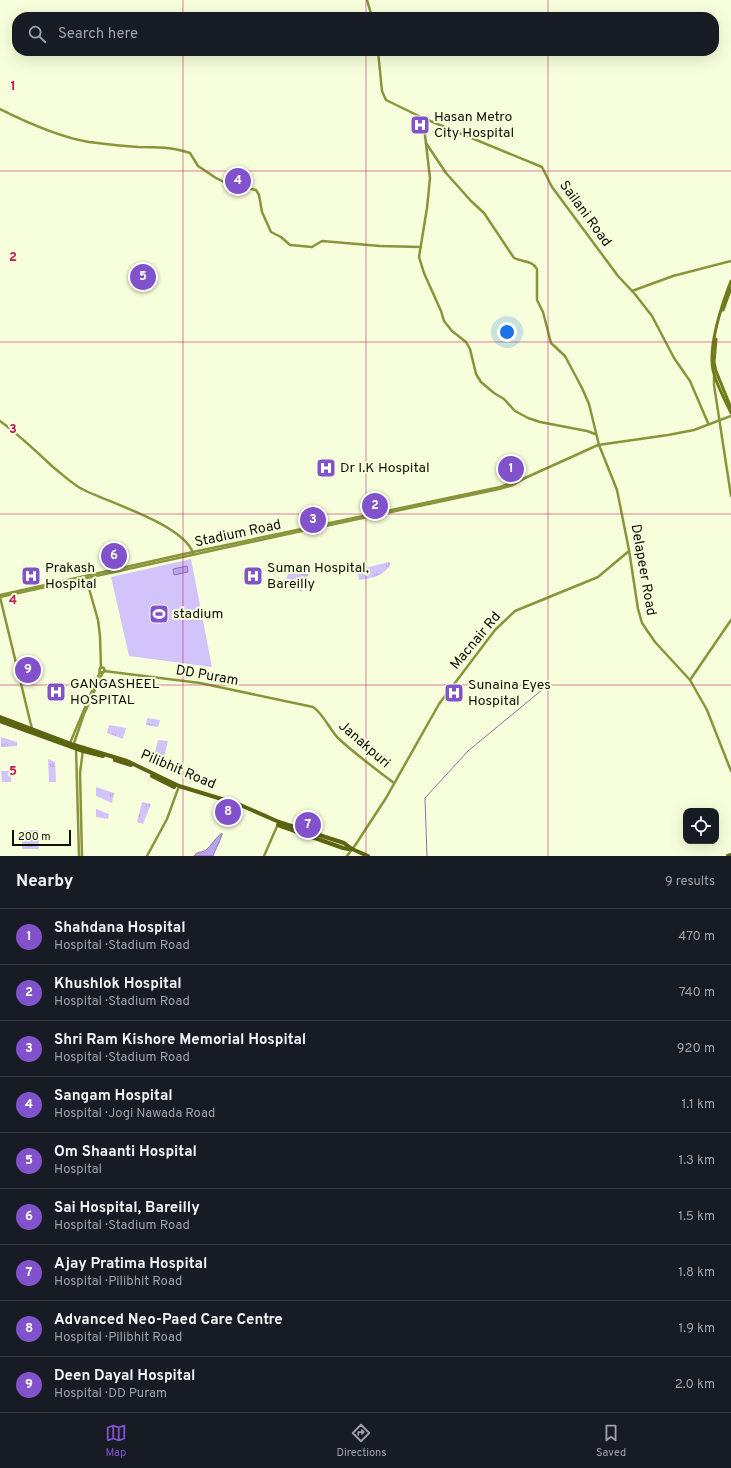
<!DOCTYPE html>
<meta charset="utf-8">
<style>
:root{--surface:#171b24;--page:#242831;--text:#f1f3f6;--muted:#9ea1a6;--line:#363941;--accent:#8152cb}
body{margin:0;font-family:Overpass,sans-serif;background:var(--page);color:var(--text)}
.controls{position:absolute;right:12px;bottom:12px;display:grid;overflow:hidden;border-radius:8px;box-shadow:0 4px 16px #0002}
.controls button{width:36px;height:36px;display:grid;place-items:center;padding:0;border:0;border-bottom:1px solid var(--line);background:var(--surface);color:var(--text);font:20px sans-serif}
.scale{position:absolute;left:12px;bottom:10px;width:59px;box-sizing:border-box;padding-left:4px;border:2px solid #0f1106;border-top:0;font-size:11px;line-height:14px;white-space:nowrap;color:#0f1106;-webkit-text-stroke:3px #f7fedb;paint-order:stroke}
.you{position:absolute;left:507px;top:332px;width:14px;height:14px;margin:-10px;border:3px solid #fff;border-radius:50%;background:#1a73e8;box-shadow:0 0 0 6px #1a73e833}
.badge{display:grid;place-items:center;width:26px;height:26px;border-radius:50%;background:var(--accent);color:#fff;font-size:13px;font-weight:700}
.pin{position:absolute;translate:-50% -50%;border:2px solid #fff;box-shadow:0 1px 4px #0006}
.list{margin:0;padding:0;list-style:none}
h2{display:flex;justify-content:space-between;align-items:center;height:52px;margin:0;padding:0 16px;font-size:17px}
h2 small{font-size:13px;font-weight:400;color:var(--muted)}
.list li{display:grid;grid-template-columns:26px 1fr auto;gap:12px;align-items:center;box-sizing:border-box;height:56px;padding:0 16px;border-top:1px solid var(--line)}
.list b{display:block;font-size:15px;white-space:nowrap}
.list p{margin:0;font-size:13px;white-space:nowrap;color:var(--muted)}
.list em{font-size:13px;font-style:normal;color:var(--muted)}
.icon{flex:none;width:22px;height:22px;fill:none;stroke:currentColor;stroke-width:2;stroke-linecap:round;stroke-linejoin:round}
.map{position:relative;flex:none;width:731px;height:856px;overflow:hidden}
.search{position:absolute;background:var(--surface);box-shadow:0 4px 16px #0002;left:12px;right:12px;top:12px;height:44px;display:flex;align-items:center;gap:10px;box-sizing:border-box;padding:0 14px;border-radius:16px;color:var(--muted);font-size:15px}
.sheet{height:556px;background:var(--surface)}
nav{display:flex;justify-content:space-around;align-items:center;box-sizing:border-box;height:56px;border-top:1px solid var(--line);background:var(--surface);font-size:11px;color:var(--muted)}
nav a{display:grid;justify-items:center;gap:2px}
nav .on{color:var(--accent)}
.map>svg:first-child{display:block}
.grass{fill:url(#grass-tufts)}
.pitch{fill:#d3c3fb}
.water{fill:#baa2ee;stroke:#8776a8}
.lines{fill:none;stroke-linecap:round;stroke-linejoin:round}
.stream{stroke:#8776a8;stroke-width:1}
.secondary{stroke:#89953b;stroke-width:2.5}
.primary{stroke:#707b1c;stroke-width:3}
.highway{stroke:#5b6411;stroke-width:4}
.secondary-bridge{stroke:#89953b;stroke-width:2.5}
.grid{fill:none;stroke:#c2185b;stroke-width:1;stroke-opacity:0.55}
.labels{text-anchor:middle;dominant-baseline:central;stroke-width:4;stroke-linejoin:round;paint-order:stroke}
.poi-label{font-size:14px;fill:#0f1106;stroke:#f7fedb;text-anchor:start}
.street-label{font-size:14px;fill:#0f1106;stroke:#f7fedb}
.grid-label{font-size:13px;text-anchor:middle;font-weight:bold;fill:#c2185b;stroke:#f7fedb;stroke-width:4;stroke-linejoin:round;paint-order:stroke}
</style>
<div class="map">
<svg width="731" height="856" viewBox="0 0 731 856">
<defs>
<pattern id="grass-tufts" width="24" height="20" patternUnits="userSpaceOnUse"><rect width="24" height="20" fill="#d3c3fb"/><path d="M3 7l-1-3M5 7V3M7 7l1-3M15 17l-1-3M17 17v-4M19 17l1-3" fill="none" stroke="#b4a6d6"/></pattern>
</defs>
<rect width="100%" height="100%" fill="#f7fedb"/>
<g class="grass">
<path d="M389,562l2,1c-6,13 -19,15 -32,17l-2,-10z"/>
<polygon points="309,567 307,582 301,592 286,581 289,570"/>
<polygon points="147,718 160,720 158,727 146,725"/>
<polygon points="109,725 126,728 123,739 107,733"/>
<polygon points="1,737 17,742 17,746 1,747"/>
<polygon points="158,740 168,741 164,757 155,752"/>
<polygon points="48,759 55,762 56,782 49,782"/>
<polygon points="1,771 11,771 11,782 2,782"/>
<polygon points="96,787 114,793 112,803 96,796"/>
<polygon points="142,802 151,804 143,824 137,822"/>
<polygon points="96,809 109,814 108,819 96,817"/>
<polygon points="38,830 39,849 22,849 22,831"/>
</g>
<polygon class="pitch" points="191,559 212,667 129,656 111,577"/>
<g class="water">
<polygon points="187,566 188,572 174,575 173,569"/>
<path d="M222,833c0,5 -7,17 -9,23h-19c3,-5 8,-3 12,-6 5,-4 10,-13 16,-17z"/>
</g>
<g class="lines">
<polyline class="stream" points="427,856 425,798 468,751 548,685"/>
<g class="secondary">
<polyline points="367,0 372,17"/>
<polyline points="378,51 382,91 386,100 423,118 542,167 552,187 618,276 634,293 652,316 674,358 690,381 708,423"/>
<path d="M0,109c26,13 60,28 89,33 16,2 33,4 49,5 18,0 35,0 52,6l8,13 18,12 12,6 28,6 3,5 3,17 9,20 10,5 9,8 22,2 10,-6 58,5 41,1"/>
<polyline points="423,118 430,178 427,208 419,257 424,273 441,311 444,321 452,331 466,342 470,349 476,374 481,382 494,393 504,399 515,411 528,418 540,422 587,431 595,434"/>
<path d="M426,143l20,30 25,28 13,12 30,45c8,4 18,2 23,11v31l6,12 8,31 14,13 17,32 7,16 10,41 18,45 12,60 9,59 4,14 13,19 35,38 17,30 24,61"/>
<polyline points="632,291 673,276 731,261"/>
<polyline points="714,377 714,385 731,496"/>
<path d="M0,421c19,14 36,30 53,46 9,7 19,17 29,22 27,14 101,35 111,64"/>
<polyline points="86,578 98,620 100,636 101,668"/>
<polyline points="0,595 193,552 500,487 525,478 598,445"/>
<polyline points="0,597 297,532 499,489 513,485 525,478"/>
<polyline points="0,597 32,729"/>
<circle cx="102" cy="670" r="2.5"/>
<path d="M104,671l96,12 113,24c9,5 17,23 25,31 18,17 38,31 56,45"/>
<polyline points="690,680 731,620"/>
<polyline points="70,743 100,672"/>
<polyline points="73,746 84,714 103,672"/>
<polyline points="76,748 79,856"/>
<polyline points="82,856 80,773 83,750"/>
<polyline points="147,856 167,819 179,786"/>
<polyline points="264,856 278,824"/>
<polyline points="347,856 356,844 386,798 439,704 495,630 515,611 598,577 629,551"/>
</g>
<g class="primary">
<polyline points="723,310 731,288"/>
<polyline points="716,339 714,362 716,371 731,408"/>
<path d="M731,413c-6,-13 -15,-29 -18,-43 -5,-24 9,-66 18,-89"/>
</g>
<g class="highway">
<polyline points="0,717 74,745 127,761 179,786 238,804 279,822 344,843 352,849 368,856"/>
<polyline points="0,721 83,751 103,756"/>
<polyline points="115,760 131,765"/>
<polyline points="152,776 174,787"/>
<polyline points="278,825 343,848 349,849"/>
<polyline points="728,856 731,855"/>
</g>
<polyline class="secondary-bridge" points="598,445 668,435 694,430 731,416"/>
</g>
<path class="grid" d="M183,0v17M366,0v17M548,0v17M183,51v805M366,51v805M548,51v805M0,171h731M0,342h731M0,514h731M0,685h731"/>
<defs>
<symbol id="hospital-square" viewBox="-11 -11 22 22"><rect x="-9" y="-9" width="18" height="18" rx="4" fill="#8152cb" stroke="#f7fedb"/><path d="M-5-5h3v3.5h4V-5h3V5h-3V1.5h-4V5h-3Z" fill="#fff"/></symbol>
<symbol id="stadium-square" viewBox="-11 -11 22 22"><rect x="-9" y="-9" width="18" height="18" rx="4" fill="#8152cb" stroke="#f7fedb"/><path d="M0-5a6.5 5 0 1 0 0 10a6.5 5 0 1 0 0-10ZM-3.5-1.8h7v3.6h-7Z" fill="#fff"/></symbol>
</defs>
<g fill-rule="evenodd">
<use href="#hospital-square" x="409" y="114" width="22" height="22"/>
<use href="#hospital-square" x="315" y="457" width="22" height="22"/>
<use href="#hospital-square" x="20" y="565" width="22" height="22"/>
<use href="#hospital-square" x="242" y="565" width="22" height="22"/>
<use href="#stadium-square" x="148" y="603" width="22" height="22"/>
<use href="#hospital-square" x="45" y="681" width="22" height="22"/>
<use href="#hospital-square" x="443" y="682" width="22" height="22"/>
</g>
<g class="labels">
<g class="poi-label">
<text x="434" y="117">Hasan Metro<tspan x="434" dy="16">City Hospital</tspan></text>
<text x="340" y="468">Dr I.K Hospital</text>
<text x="45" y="568">Prakash<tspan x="45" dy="16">Hospital</tspan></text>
<text x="267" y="568">Suman Hospital,<tspan x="267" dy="16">Bareilly</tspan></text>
<text x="173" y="614">stadium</text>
<text x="70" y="684">GANGASHEEL<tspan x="70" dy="16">HOSPITAL</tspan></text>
<text x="468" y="685">Sunaina Eyes<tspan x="468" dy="16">Hospital</tspan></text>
</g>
<g class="street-label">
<text transform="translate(585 214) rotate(54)">Sailani Road</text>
<text transform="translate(238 534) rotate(-12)">Stadium Road</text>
<text transform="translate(643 570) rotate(80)">Delapeer Road</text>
<text transform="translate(476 641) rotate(-50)">Macnair Rd</text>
<text transform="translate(207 676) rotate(10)">DD Puram</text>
<text transform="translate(364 745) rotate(41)">Janakpuri</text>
<text transform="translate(178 770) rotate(23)">Pilibhit Road</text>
</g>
</g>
<g class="grid-label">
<text x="13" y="90">1</text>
<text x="13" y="261">2</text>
<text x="13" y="433">3</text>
<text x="13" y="604">4</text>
<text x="13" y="775">5</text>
</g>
</svg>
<div class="controls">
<button><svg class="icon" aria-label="locate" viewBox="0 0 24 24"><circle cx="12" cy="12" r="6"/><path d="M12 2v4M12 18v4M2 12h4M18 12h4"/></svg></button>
</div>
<div class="scale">200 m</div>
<div class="you"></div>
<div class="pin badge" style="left:511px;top:469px">1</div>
<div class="pin badge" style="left:375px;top:506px">2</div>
<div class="pin badge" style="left:313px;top:520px">3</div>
<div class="pin badge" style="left:238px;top:181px">4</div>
<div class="pin badge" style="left:143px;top:277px">5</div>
<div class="pin badge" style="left:114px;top:556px">6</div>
<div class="pin badge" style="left:308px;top:825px">7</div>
<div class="pin badge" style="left:228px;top:812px">8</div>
<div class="pin badge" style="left:28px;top:670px">9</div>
<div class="search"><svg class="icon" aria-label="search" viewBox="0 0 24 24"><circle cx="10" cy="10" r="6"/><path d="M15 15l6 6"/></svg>Search here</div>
</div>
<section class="sheet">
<h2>Nearby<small>9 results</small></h2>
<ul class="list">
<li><span class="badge">1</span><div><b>Shahdana Hospital</b><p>Hospital · Stadium Road</p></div><em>470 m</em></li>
<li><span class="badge">2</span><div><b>Khushlok Hospital</b><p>Hospital · Stadium Road</p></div><em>740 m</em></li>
<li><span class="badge">3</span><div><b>Shri Ram Kishore Memorial Hospital</b><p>Hospital · Stadium Road</p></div><em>920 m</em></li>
<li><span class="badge">4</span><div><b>Sangam Hospital</b><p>Hospital · Jogi Nawada Road</p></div><em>1.1 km</em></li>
<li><span class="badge">5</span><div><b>Om Shaanti Hospital</b><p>Hospital</p></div><em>1.3 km</em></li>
<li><span class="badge">6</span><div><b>Sai Hospital, Bareilly</b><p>Hospital · Stadium Road</p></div><em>1.5 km</em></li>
<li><span class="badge">7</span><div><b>Ajay Pratima Hospital</b><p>Hospital · Pilibhit Road</p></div><em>1.8 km</em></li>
<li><span class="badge">8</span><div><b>Advanced Neo-Paed Care Centre</b><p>Hospital · Pilibhit Road</p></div><em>1.9 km</em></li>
<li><span class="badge">9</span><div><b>Deen Dayal Hospital</b><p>Hospital · DD Puram</p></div><em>2.0 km</em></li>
</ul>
</section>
<nav>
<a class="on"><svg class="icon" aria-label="map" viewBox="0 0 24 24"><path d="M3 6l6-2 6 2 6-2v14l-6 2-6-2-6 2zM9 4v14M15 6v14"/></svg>Map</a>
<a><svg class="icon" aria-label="directions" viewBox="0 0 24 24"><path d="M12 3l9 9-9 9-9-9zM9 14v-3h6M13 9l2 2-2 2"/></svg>Directions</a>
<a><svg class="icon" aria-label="saved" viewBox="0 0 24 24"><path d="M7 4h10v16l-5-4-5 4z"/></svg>Saved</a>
</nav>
